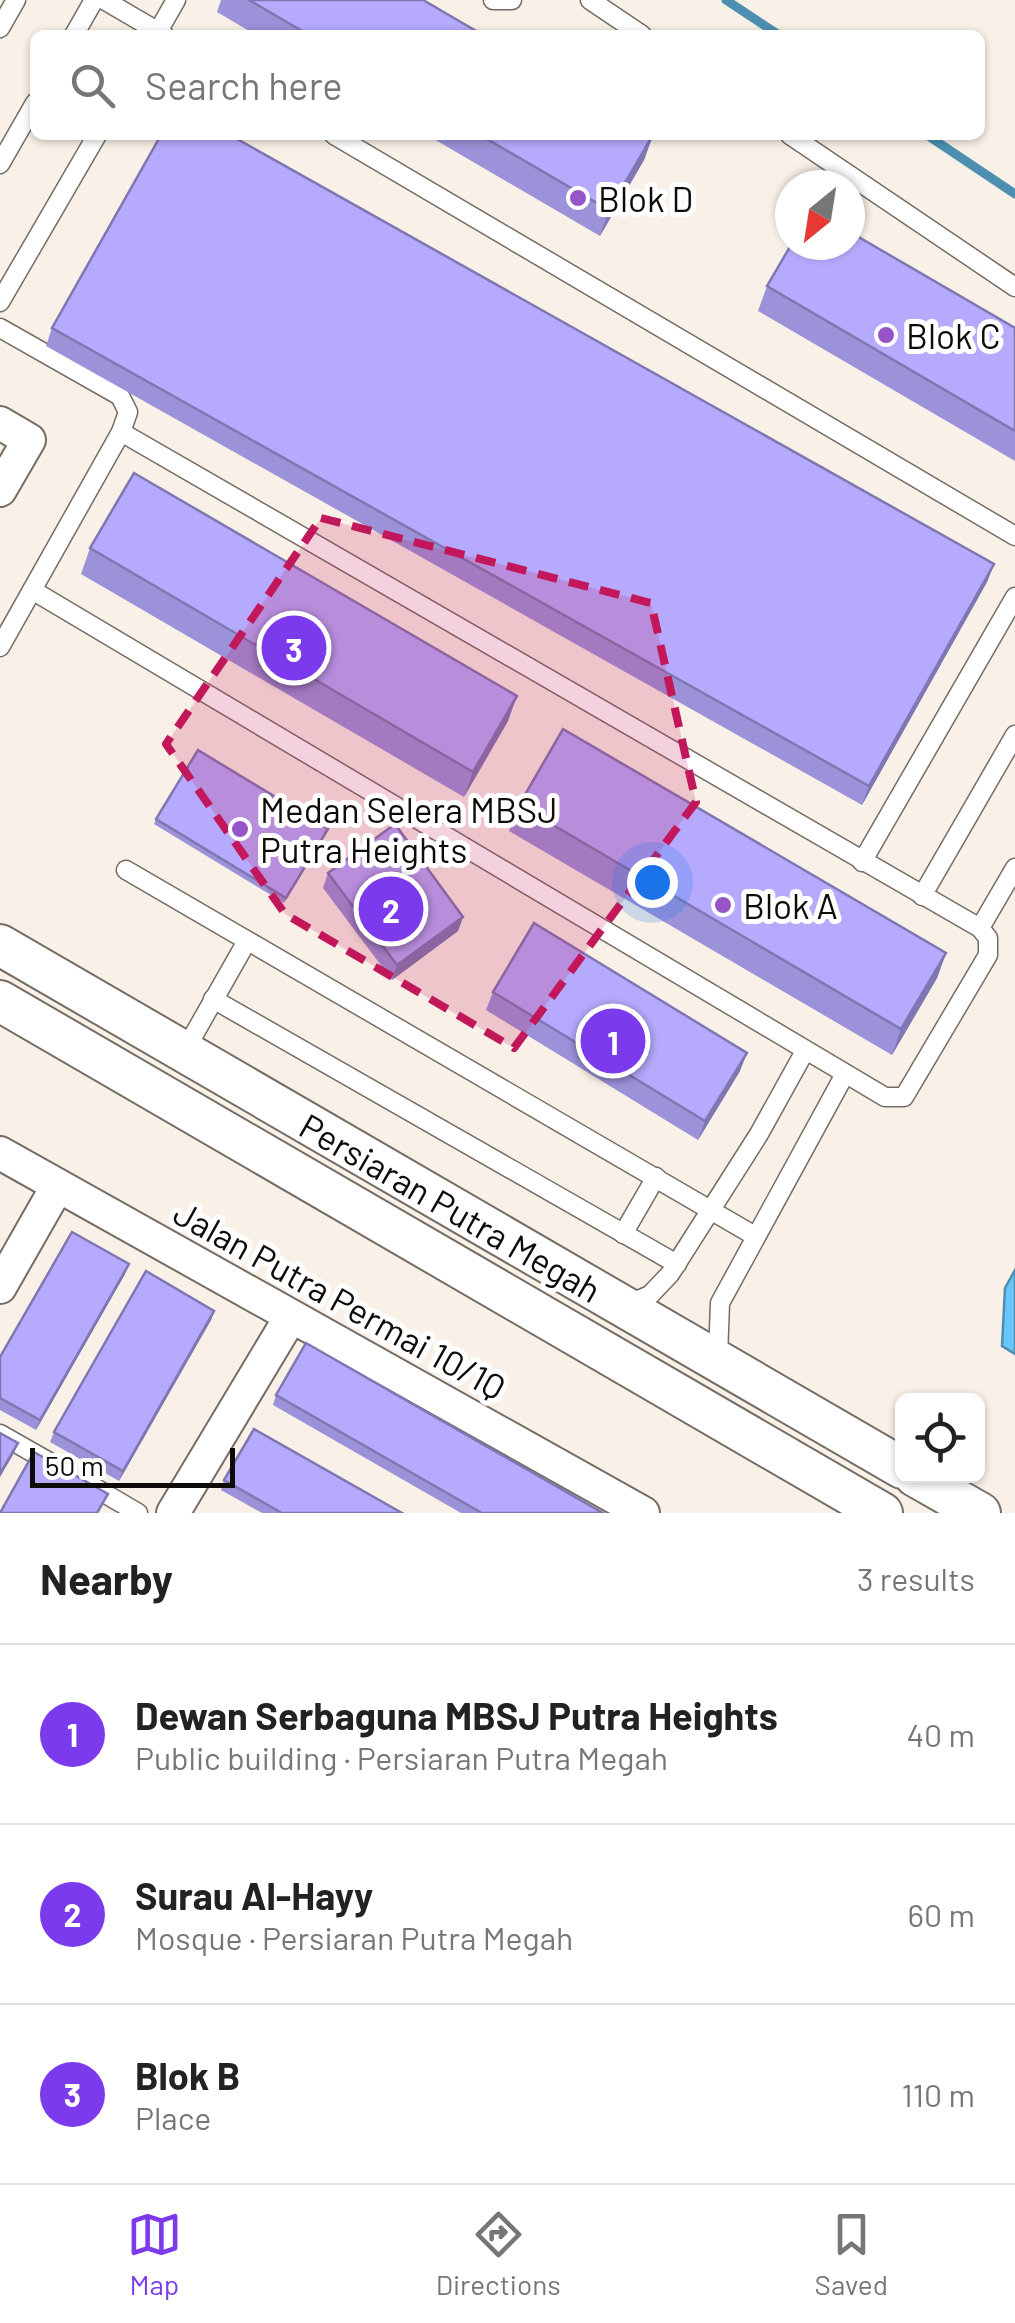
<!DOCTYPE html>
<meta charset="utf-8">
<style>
:root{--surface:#fff;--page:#f6f6f6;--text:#222;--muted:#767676;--line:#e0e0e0;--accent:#7c3aed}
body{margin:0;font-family:Barlow,sans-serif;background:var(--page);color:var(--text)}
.controls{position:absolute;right:30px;bottom:30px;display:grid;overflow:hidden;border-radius:15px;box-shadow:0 2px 8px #0004}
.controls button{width:90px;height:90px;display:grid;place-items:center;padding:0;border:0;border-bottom:2px solid var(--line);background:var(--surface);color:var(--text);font:50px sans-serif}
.compass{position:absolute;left:775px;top:170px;width:90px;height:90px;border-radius:50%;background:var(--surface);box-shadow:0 2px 8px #0004;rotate:210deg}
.scale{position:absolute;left:30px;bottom:25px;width:205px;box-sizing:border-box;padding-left:10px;border:5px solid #0e0b08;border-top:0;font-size:28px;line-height:35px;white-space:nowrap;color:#0e0b08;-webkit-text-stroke:8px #fff;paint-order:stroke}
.you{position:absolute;left:652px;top:882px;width:35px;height:35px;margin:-25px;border:8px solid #fff;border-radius:50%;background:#1a73e8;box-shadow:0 0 0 15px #1a73e833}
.badge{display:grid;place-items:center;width:65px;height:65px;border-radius:50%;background:var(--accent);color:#fff;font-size:32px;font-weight:700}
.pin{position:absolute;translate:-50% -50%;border:5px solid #fff;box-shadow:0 2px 10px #0006}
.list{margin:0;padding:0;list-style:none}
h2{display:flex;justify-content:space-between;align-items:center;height:130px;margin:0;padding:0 40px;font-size:42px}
h2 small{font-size:32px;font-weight:400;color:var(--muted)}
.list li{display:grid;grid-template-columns:65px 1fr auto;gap:30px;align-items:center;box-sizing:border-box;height:180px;padding:0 40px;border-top:2px solid var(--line)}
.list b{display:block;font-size:38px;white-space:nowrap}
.list p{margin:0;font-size:32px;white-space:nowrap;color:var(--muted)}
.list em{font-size:32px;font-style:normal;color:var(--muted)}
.icon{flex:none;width:55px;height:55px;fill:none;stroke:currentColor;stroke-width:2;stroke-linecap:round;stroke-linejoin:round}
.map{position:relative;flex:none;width:1015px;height:1513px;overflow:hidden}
.search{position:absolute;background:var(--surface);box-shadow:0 2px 8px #0004;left:30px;right:30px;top:30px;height:110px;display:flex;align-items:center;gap:25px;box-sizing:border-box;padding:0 35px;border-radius:15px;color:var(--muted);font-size:38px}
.sheet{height:670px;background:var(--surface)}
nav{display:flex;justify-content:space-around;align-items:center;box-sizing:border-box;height:140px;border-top:2px solid var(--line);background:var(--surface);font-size:28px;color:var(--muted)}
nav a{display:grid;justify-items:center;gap:5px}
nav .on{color:var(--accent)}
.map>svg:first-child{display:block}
.water{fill:#67c7fa;stroke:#4c8fb1;stroke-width:2.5}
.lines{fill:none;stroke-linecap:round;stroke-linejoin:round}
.stream{stroke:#4c8fb1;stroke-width:9}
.service-casing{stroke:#756d65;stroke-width:21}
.minor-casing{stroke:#756d65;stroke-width:36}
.tertiary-casing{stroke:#756d65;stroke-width:44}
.service{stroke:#fff;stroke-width:18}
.minor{stroke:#fff;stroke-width:32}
.tertiary{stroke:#fff;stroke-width:40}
.wall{fill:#9c92da}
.shaded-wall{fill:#7f77b1}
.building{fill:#b5aafd;stroke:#7f77b1;stroke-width:2.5}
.marked{fill:#c2185b;fill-opacity:0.2;stroke:#c2185b;stroke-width:8;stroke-dasharray:20 12;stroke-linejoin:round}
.poi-dot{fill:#9754c9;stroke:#fff;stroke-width:4}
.labels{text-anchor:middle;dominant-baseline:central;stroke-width:10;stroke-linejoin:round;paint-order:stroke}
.poi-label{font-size:35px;fill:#0e0b08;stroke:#fff;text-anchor:start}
.street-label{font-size:35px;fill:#0e0b08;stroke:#fff}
</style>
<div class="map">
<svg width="1015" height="1513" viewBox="0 0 1015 1513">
<rect width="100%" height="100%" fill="#f9f0e7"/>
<polygon class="water" points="1015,1270 1015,1354 1002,1346 1005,1288"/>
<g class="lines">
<g class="stream">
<polyline points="726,0 779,35"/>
<polyline points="927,135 1015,194"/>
</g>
<defs>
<g id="service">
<polyline points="104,0 164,35"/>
<polyline points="493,0 512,0"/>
<polyline points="590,0 642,35"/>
<polyline points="0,28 16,0"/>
<polyline points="74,35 94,0"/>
<polyline points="156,35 176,0"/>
<polyline points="334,135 1015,536"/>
<polyline points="790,135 1015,287"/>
<polyline points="0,164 35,103"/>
<polyline points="0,302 97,135"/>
<polyline points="0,328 120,396 128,412 121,432 0,647"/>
<polyline points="32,590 885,1097 904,1097 988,955 988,938 980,928 121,432"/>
<polyline points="862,862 1015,597"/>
<polyline points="126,870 755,1236"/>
<polyline points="922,896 1015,735"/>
<polyline points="980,928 1015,868"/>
<polyline points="213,999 677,1264"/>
<polyline points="184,1052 247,941"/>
<polyline points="623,1234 656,1177"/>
<polyline points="627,1305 650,1295 670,1274 759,1134 805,1051"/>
<polyline points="718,1356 720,1303 845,1074"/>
<polyline points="0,1434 51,1463"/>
<polyline points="87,1483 138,1513"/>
</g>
<g id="minor">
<polyline points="0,423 29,440 0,490"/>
<polyline points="0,1153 643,1513"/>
<polyline points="0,1287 57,1187"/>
<polyline points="173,1513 290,1318"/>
</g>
<g id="tertiary">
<polyline points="0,945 902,1468"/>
<polyline points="0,1001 882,1513"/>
<polyline points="915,1476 980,1513"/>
</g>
</defs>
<use href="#service" class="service-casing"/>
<use href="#minor" class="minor-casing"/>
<use href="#tertiary" class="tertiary-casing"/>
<use href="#service" class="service"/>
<use href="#minor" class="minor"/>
<use href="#tertiary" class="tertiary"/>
</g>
<g class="wall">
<polygon points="221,0 423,0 483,35 256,35 217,12"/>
<polygon points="427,135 653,135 644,160 600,236"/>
<polygon points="767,286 1015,328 1015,461 758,311"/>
<polygon points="52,328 994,564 987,582 862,805 46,346"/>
<polygon points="90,548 508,721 464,797 81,574"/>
<polygon points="519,805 946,953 937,978 892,1055 509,831"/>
<polygon points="156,819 326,834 284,903 154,824"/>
<polygon points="328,873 463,917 458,931 392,980 323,888"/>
<polygon points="493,992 740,1071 698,1140 486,1010"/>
<polygon points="125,1274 36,1430 0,1410 0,1357"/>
<polygon points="214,1311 211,1320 119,1481 50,1442 54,1432"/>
<polygon points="276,1395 603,1513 461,1513 273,1405"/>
<polygon points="224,1480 402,1513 262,1513 221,1490"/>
</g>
<g class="shaded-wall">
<polygon points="653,135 644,160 600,236 609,210"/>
<polygon points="994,564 987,582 862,805 869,786"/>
<polygon points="517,696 508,721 464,797 473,772"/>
<polygon points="463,917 458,931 392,980 397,965"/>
<polygon points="946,953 937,978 892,1055 901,1029"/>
<polygon points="747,1053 740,1071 698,1140 705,1121"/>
<polygon points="129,1264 125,1274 36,1430 40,1420"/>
<polygon points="214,1311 211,1320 119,1481 123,1471"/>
<polygon points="18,1443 14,1453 0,1477 0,1474"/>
</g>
<g class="building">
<polygon points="249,0 423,0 483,35 309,35"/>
<polygon points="161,135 230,135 994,564 869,786 52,328"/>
<polygon points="480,135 653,135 609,210"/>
<polygon points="850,232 1015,328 1015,431 767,286 791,245 850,245"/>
<polygon points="134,473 517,696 473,772 90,548"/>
<polygon points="563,729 946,953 901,1029 519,805"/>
<polygon points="198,750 328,829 286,898 156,819"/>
<polygon points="395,824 463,917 397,965 328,873"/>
<polygon points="534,923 747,1053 705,1121 493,992"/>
<polygon points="72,1232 129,1264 40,1420 0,1398 0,1357"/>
<polygon points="146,1271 214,1311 123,1471 54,1432"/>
<polygon points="306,1343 603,1513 482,1513 276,1395"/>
<polygon points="254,1429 402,1513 282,1513 224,1480"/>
<polygon points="0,1433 18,1443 0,1474"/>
<polygon points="34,1452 108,1494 97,1513 0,1513"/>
</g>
<path class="marked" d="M321,518l330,85 45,199 -182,246 -229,-134 -119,-170z"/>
<g class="poi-dot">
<circle cx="578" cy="198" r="10"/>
<circle cx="886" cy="335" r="10"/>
<circle cx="240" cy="829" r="10"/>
<circle cx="723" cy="905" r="10"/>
</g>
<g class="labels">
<g class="poi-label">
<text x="598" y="198">Blok D</text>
<text x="906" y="335">Blok C</text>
<text x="260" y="809">Medan Selera MBSJ<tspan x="260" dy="40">Putra Heights</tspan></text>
<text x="743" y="905">Blok A</text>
</g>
<g class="street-label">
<text transform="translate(451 1207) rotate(30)">Persiaran Putra Megah</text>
<text transform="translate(340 1299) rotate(29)">Jalan Putra Permai 10/1Q</text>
</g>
</g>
</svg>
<div class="controls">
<button><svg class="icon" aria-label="locate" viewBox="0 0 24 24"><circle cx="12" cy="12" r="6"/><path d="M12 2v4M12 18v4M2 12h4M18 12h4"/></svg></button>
</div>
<svg class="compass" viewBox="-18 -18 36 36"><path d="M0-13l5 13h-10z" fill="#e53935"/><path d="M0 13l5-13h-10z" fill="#767676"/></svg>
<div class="scale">50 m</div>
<div class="you"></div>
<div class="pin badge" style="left:613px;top:1041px">1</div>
<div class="pin badge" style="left:391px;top:909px">2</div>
<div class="pin badge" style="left:294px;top:648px">3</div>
<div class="search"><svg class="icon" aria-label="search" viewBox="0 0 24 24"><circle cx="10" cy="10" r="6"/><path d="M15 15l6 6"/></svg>Search here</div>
</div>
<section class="sheet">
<h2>Nearby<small>3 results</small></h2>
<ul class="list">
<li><span class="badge">1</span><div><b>Dewan Serbaguna MBSJ Putra Heights</b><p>Public building · Persiaran Putra Megah</p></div><em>40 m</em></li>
<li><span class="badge">2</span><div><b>Surau Al-Hayy</b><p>Mosque · Persiaran Putra Megah</p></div><em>60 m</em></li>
<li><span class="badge">3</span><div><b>Blok B</b><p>Place</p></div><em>110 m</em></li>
</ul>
</section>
<nav>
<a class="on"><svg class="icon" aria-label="map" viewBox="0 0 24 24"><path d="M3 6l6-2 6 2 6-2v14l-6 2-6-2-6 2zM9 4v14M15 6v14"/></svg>Map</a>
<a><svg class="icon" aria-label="directions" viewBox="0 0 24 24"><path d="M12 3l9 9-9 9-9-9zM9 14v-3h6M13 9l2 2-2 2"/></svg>Directions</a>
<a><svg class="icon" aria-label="saved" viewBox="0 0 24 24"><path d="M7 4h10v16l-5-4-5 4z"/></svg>Saved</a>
</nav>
